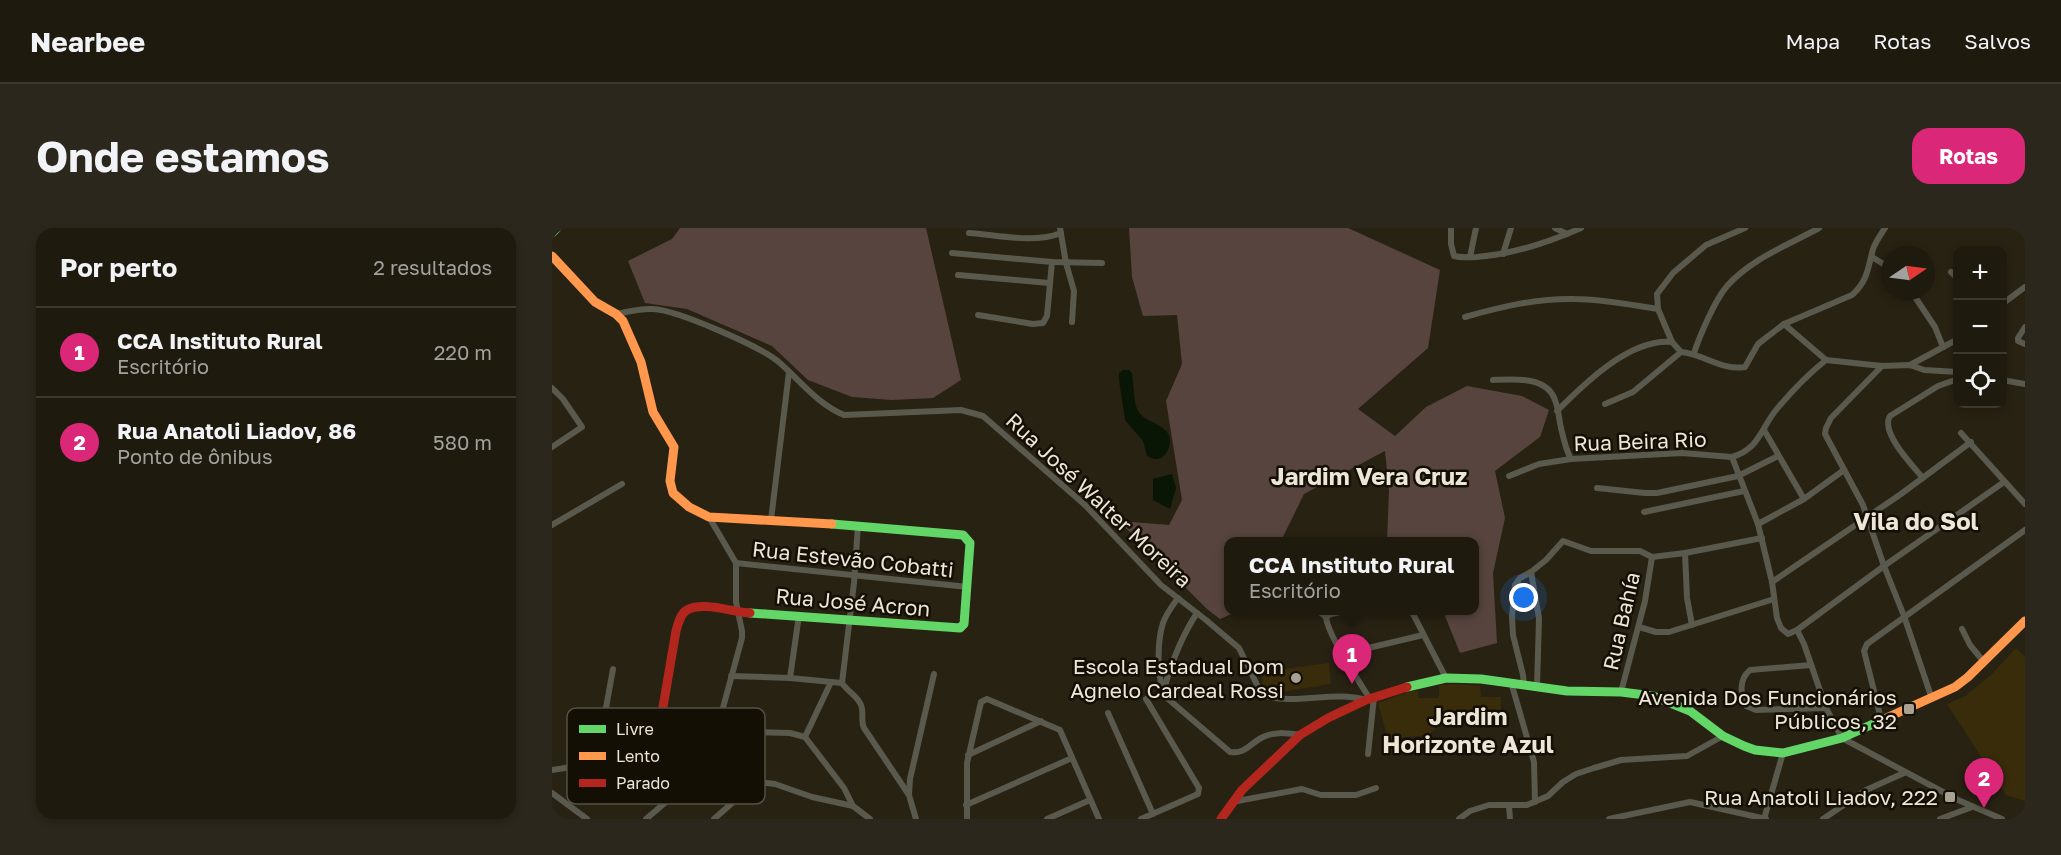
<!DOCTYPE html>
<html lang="pt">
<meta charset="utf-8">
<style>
:root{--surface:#1e1a0e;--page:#2b271c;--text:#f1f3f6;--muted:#a1a19e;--line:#3c382e;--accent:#db2777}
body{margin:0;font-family:"Golos Text",sans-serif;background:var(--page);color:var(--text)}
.controls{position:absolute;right:18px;top:18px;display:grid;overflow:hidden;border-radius:12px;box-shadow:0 3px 9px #0003}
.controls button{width:54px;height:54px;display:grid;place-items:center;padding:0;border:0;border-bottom:2px solid var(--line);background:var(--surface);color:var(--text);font:30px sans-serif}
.compass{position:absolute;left:1329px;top:18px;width:54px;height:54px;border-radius:50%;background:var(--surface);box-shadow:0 3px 9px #0003;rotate:77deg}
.you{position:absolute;left:972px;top:370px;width:21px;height:21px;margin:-15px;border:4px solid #fff;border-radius:50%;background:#1a73e8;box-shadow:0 0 0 9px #1a73e833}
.badge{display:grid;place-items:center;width:39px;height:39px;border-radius:50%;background:var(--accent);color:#fff;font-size:20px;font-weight:700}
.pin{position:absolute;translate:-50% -50px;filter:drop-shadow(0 2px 3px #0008)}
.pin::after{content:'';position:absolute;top:32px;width:21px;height:18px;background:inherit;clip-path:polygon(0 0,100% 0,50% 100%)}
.popup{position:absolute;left:672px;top:309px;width:255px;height:78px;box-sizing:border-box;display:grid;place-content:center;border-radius:12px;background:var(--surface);filter:drop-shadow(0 2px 4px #0005);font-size:20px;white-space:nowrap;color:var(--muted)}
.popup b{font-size:22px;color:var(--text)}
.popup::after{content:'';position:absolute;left:50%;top:100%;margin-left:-12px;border:12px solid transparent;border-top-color:var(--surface)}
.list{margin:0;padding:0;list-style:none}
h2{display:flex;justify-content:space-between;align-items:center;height:78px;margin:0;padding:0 24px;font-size:26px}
h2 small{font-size:20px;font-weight:400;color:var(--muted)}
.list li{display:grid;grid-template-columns:39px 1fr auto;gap:18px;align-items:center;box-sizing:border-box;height:90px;padding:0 24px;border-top:2px solid var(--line)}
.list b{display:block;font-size:22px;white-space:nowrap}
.list p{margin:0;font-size:20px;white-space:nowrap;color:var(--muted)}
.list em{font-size:20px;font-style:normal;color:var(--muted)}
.icon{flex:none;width:33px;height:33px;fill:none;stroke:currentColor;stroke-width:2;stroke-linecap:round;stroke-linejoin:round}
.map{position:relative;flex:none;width:1473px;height:591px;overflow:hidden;border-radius:18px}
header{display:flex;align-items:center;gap:36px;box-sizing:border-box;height:84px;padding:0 30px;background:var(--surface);border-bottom:2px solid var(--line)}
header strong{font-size:28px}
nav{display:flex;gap:33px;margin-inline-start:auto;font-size:21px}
.intro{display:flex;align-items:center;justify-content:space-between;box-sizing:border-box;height:144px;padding:0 36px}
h1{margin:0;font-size:42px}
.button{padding:15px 27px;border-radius:18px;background:var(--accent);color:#fff;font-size:21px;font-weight:700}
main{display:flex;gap:36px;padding:0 36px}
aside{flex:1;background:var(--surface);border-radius:18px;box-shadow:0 3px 9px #0003}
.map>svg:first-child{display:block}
.built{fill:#382c0b}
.green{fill:#58443e}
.water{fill:#091606}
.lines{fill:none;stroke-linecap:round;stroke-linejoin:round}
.street{stroke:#59594d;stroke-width:6}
.fast{stroke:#63d668;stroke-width:9}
.slow{stroke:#ff974d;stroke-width:9}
.jam{stroke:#b3261e;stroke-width:9}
.poi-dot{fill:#a8a192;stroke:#140f05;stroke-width:2}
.labels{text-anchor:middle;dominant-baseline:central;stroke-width:5;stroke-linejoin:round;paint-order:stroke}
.street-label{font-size:21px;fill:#ede6d7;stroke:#140f05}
.poi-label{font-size:21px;fill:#ede6d7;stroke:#140f05;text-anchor:end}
.quarter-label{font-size:24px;font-weight:bold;fill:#ede6d7;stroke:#140f05}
.key{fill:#140f05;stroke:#555044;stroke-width:1.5}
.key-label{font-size:16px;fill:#ede6d7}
</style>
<header>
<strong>Nearbee</strong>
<nav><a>Mapa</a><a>Rotas</a><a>Salvos</a></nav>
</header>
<div class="intro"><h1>Onde estamos</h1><a class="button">Rotas</a></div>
<main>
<aside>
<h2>Por perto<small>2 resultados</small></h2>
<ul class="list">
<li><span class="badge">1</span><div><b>CCA Instituto Rural</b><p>Escritório</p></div><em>220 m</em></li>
<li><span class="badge">2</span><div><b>Rua Anatoli Liadov, 86</b><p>Ponto de ônibus</p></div><em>580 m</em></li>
</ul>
</aside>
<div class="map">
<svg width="1473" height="591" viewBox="0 0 1473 591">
<rect width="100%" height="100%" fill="#282213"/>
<g class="built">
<polygon points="1464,420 1473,429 1473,573 1454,567 1395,476 1413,468 1440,446"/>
<polygon points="777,435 779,456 711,467 710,444"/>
<polygon points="908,456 928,458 929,469 949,469 949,487 907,488 907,492 890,493 877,507 836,511 826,475 859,463 866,463 866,470 887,470 887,457"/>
</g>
<g class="green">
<polygon points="128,0 374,0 409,152 381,170 340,172 300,169 256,152 220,118 135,81 93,75 76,33 120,11"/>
<polygon points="577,0 796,0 888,42 876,120 806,181 843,208 874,179 915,158 970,168 997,182 988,209 943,243 953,290 941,345 945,415 908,425 891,383 923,382 923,314 835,313 837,263 833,223 752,266 729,313 677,314 677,382 686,383 668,391 655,381 567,293 617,297 630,272 614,173 630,136 625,87 591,88 580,49"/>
</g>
<g class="water">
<path d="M571,142h6l3,3c2,11 1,28 6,38 8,14 38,13 31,36 -1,4 -4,9 -8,11 -5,2 -9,1 -14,-2l-4,-15 -18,-21 -6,-40v-7z"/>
<polygon points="620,246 624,260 618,281 601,272 601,251"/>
</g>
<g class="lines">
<g class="street">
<polyline points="508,0 514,35 522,63 520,94"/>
<path d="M899,0v16l3,12c8,2 15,1 23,1 37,-3 70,-14 104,-29"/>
<polyline points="1003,0 1015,6"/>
<path d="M417,5c29,2 65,11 92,0"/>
<polyline points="400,25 500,34 550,35"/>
<polyline points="951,26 959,0"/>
<polyline points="918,29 924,0"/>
<polyline points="1320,29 1338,40"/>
<polyline points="1399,44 1406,51"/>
<polyline points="406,47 497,55"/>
<polyline points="1359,63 1383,99 1391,119"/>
<polyline points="1450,76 1473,59"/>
<path d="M64,86c12,-2 24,-6 37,-5 24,1 109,38 127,54 20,18 39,42 64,52l117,-5 22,6 102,89 76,80 45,35 33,28 23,47c33,11 70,-5 104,5"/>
<polyline points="426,87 481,96 491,95 495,88 500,34"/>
<path d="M913,89c35,-10 72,-19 110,-18 27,0 56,6 83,10"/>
<polyline points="1232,96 1274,132 1330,138 1358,137 1372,142 1406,144"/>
<polyline points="1473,99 1466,110 1466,113 1473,116"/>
<path d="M1129,124c23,2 41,19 64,15l13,-23 26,-20 68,-29c16,-14 16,-28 21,-46 3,-8 8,-15 12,-21"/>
<polyline points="1129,124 1120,114 1106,81 1105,66 1121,45 1154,17 1193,0"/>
<path d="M1142,125c6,-18 21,-53 33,-67 24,-27 61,-41 92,-58"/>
<polyline points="1358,137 1406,111"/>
<polyline points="1330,138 1279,190 1274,200 1273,206 1311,277 1332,338 1352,388 1380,471"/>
<path d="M941,152c21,-1 54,-4 62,20 4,10 4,22 7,32 2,9 4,18 9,27"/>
<polyline points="1450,152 1473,156"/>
<polyline points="0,160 11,171 30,199 0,219"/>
<polyline points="1053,176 1081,164 1129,124"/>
<path d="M1005,183c27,-27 73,-73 115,-69"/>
<polyline points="1212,202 1252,271"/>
<polyline points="1409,205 1473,276"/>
<polyline points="1180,229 1206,296 1220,354 1225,390 1229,400 1236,406 1245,402 1332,338 1452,254"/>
<path d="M957,248l30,-12 32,-5 111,-6 50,4c27,-8 28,-27 44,-47 15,-18 31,-35 50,-50"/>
<path d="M1371,250c-11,-13 -43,-46 -33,-62l48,-30 20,-7"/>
<polyline points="1045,260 1093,265 1105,265 1186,248 1226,228"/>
<polyline points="1092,284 1192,263"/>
<polyline points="219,292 237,144"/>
<polyline points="1206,296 1252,271 1292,242"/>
<polyline points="0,297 70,256"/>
<polyline points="1133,325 1135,370 1140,397"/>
<polyline points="184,335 416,359"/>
<polyline points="979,344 987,390 985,459"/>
<polyline points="1220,354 1349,266 1419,214"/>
<path d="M626,370c-6,8 -12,16 -15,25 -6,19 -7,58 4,75l63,54c15,2 20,-8 31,-14 13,-7 25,-5 39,-3"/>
<polyline points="765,382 774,389"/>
<polyline points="859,382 894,450"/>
<path d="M774,389c2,19 33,64 44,82"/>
<polyline points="774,389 779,386 798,382"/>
<polyline points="1087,399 1104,404 1117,404 1222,371"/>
<polyline points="1410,401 1418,417 1432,434"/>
<polyline points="1245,402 1252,416 1274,480 1290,510 1406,572 1450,591"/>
<polyline points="791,426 871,407"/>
<path d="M1259,437l-61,5c-11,9 -10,24 -4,36l10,4 70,-2"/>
<polyline points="179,448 238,450 290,455"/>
<polyline points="238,450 247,387"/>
<polyline points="959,454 982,534 983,574"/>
<polyline points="290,455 302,355 306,297"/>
<path d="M290,455c5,8 14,12 18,20 5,8 0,17 4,25l45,67 7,24"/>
<polyline points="972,457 971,447 961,407 960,388 963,357 968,350 979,344 994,332 1011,313 1039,323 1088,323 1100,329 1133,325 1210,310"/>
<path d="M612,461c8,-28 17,-52 33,-76"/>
<polyline points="1069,464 1093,373 1100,329"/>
<polyline points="556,485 601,586"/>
<polyline points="1329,491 1312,423 1315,416 1473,302"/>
<polyline points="253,509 292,560 301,578 318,591"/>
<polyline points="816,526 822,469"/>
<polyline points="416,527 489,493"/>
<polyline points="44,535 61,441"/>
<polyline points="0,542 103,526 164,503 238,505 253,509 279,454"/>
<polyline points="149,544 178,551 223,556 260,569 301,578"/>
<polyline points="0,565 35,591"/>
<polyline points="357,566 358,551 382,446"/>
<polyline points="680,574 750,561 769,567 804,567 824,560"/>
<polyline points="414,577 520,530"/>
<polyline points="957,578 958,591"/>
<polyline points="94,591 149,544 160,520 190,410 190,403 184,374 184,335 157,289"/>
<polyline points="162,591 204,554"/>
<polyline points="415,591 415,535 429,474 435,471 508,502 547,591"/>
<polyline points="495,591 538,572"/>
<polyline points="589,591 646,566 647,560 594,471"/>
<polyline points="907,591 918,583 937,577 975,577 996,568 1011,554 1024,546 1042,540 1069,532 1135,528 1171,508"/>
<polyline points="1057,591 1138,574 1214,591"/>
<polyline points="1212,591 1231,525"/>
<polyline points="1271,591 1314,562 1352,545"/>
<polyline points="1388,591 1420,579"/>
</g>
<g class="fast">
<polyline points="0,5 5,0"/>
<polyline points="198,385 408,400 412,396 418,315 411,307 280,296"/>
<polyline points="855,459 894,450 929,451 1015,463 1069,464 1101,468 1138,483 1171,508 1192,518 1203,522 1231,525 1290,510 1332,491"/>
</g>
<g class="slow">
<polyline points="0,28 43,74 64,86 71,93 89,134 101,184 122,219 118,253 121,265 137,279 157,289 280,296"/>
<polyline points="1332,491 1403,459 1416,449 1473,393"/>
</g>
<g class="jam">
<path d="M103,526l21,-123c2,-7 4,-17 11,-21 15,-9 45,2 63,3"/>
<polyline points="669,591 690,562 748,507 776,490 814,472 855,459"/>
</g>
</g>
<g class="poi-dot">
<circle cx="744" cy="450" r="6"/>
<rect x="1351" y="475" width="12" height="12" rx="3"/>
<rect x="1392" y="563" width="12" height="12" rx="3"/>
</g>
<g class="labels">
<g class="street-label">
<text transform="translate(1088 213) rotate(-2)">Rua Beira Rio</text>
<text transform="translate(547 272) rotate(43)">Rua José Walter Moreira</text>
<text transform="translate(301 331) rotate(6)">Rua Estevão Cobatti</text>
<text transform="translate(301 374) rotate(5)">Rua José Acron</text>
<text transform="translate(1069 393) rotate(-77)">Rua Bahía</text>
</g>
<g class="poi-label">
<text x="732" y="438">Escola Estadual Dom<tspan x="732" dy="24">Agnelo Cardeal Rossi</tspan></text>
<text x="1345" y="469">Avenida Dos Funcionários<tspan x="1345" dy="24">Públicos, 32</tspan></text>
<text x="1386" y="569">Rua Anatoli Liadov, 222</text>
</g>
<g class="quarter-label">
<text x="817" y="247">Jardim Vera Cruz</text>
<text x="1364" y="292">Vila do Sol</text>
<text x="916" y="487">Jardim<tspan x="916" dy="28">Horizonte Azul</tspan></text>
</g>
</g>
<rect x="15" y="480" width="198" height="96" rx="9" class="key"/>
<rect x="27" y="497" width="27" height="8" fill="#63d668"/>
<rect x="27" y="524" width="27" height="8" fill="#ff974d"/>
<rect x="27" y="551" width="27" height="8" fill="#b3261e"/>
<g class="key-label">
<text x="64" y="507">Livre</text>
<text x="64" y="534">Lento</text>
<text x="64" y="561">Parado</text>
</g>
</svg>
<div class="controls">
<button>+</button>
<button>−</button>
<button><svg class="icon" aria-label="locate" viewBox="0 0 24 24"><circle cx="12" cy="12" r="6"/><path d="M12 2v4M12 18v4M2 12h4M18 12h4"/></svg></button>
</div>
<svg class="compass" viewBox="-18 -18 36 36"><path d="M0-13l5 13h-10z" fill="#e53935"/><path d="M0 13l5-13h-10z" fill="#a1a19e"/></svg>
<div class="you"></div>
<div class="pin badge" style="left:800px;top:456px">1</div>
<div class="popup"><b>CCA Instituto Rural</b>Escritório</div>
<div class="pin badge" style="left:1432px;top:580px">2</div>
</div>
</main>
